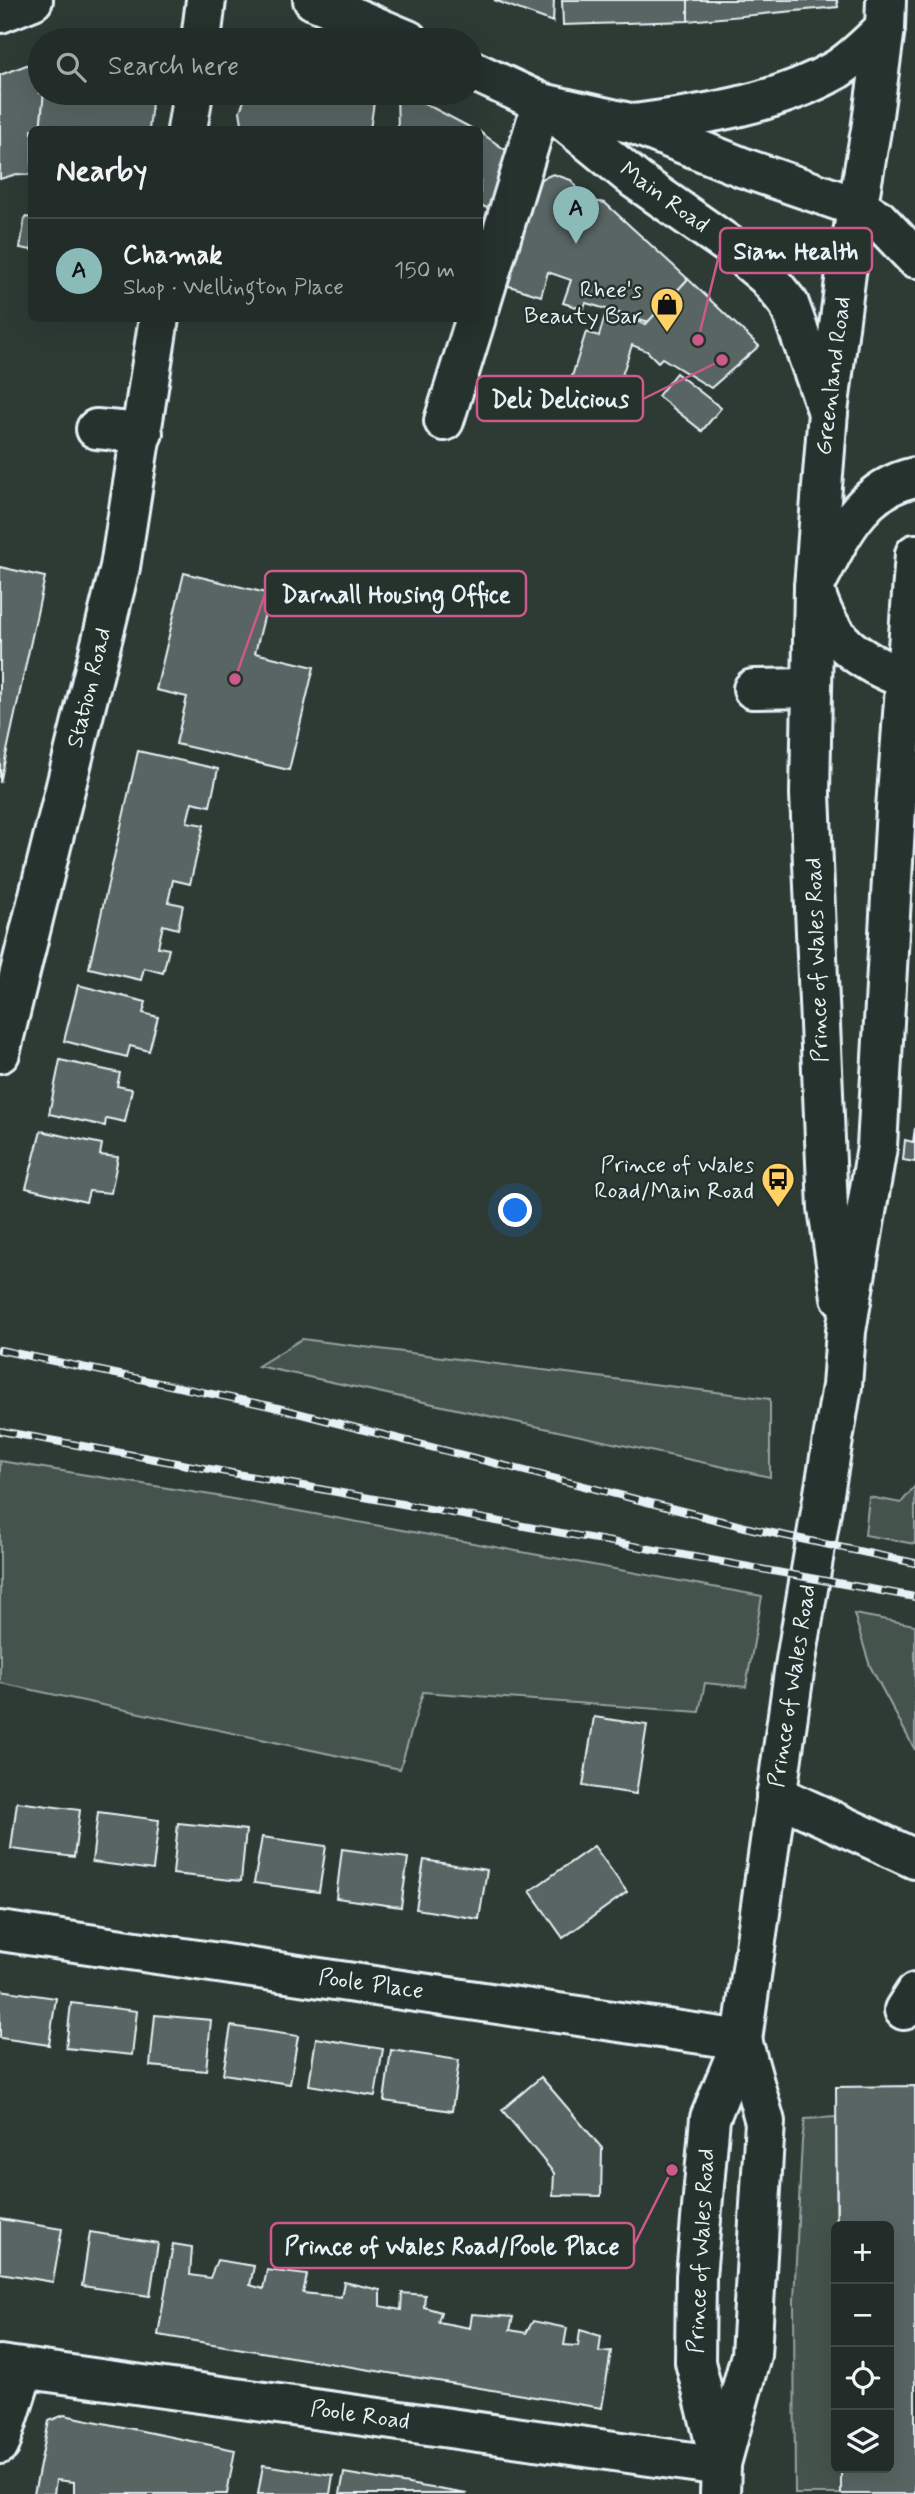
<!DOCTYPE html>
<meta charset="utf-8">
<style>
:root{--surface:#222c28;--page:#2a3430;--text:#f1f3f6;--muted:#a2a7a8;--line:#3f4845;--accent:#8bbbb9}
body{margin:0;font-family:Mynerve,sans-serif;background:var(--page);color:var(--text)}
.controls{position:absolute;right:21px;bottom:21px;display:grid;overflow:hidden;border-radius:10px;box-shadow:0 7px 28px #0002}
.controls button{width:63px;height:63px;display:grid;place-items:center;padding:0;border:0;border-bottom:2px solid var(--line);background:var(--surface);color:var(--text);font:35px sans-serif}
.you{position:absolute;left:516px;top:1211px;width:24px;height:24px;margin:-18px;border:5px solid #fff;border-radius:50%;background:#1a73e8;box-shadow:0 0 0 10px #1a73e833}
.badge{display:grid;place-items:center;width:46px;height:46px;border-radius:50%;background:var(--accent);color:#111;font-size:23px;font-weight:700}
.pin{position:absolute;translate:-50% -58px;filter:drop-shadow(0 2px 4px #0008)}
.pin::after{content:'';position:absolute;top:37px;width:24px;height:21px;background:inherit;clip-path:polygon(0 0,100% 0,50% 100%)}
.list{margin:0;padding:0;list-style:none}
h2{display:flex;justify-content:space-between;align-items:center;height:91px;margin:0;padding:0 28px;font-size:30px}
h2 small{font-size:23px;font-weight:400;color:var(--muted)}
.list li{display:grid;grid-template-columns:46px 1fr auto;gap:21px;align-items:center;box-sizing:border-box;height:105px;padding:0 28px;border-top:2px solid var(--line)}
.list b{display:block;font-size:26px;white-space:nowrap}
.list p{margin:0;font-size:23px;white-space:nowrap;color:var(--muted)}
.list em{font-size:23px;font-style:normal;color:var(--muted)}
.icon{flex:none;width:38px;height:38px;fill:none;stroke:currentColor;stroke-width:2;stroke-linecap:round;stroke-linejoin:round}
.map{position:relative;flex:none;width:915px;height:2494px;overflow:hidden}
.search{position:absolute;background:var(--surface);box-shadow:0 7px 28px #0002;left:28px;top:28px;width:455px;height:77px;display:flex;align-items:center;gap:18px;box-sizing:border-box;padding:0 24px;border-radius:38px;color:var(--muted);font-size:26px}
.panel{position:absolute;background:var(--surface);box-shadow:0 7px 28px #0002;left:28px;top:126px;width:455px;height:196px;border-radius:10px}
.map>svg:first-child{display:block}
.green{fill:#45524e;stroke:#96a2a3;stroke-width:2}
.building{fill:#596563;stroke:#e8f1f8;stroke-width:2}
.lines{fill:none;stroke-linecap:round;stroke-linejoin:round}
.minor-casing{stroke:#e8f1f8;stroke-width:44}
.major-casing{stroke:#e8f1f8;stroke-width:44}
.highway-casing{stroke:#e8f1f8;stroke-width:44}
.minor{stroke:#26332d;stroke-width:38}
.major{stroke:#26332d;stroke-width:38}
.highway{stroke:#26332d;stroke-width:38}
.rail-casing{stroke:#e8f1f8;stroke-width:8}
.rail{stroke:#26332d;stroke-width:5;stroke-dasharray:16;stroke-linecap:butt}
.labels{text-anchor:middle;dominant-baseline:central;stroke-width:5;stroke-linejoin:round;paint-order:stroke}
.street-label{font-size:23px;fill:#e8f1f8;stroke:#26332d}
.poi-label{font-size:23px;fill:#e8f1f8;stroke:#26332d;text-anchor:end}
.leader{fill:none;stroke:#cd598a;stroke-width:2.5}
.callout-dot{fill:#cd598a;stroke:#26332d;stroke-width:2.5}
.callout{fill:#26332d;stroke:#cd598a;stroke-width:2.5}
.callout-label{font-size:24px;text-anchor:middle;font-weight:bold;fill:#e8f1f8}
</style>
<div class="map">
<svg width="915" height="2494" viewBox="0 0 915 2494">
<rect width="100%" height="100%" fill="#2e3b35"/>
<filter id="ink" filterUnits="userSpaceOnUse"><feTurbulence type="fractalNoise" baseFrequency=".0143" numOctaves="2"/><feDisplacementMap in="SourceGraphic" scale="14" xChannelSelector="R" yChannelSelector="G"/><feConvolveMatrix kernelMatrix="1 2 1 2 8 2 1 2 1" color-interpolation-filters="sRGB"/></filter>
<g filter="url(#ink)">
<g class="green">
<polygon points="302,1339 770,1399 770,1477 258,1366"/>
<polygon points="0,1461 211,1495 762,1596 746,1687 705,1683 699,1712 423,1692 400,1769 0,1683"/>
<polygon points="915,1486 915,1544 865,1535 869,1497 901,1503"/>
<polygon points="854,1614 915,1625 915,1750 870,1666"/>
<polygon points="836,2117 836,2468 841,2468 841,2494 795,2494 794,2300 802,2141 805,2119"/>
</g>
<g class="building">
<polygon points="494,0 554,0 553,22"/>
<polygon points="562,0 688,0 688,21 563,25"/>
<polygon points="688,0 837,0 838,7 688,21"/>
<polygon points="160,32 159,40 92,40"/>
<polygon points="40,60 40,93 44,93 40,130 32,130 32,175 17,174 0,179 0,75"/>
<polygon points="44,93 153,93 149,130 40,130"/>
<polygon points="247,93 348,93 374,102 370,130 243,130 240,111"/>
<polygon points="397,93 405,93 475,130 398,130"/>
<polygon points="480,132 511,154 494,211 480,205"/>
<polygon points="553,174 571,180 578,190 575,198 605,203 688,279 649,322 586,303 583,309 563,303 571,280 548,272 541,296 506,285 539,180"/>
<polygon points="25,217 32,218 32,250 20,248"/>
<polygon points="688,279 759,346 711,388 662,358 658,362 647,351 632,345 613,403 568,389 586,332 599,336 606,312 646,324"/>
<polygon points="676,373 721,408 702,431 658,396"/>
<polygon points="0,567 45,577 0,783"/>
<polygon points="184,573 270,594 255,653 314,667 289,770 176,744 187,697 156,690"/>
<polygon points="138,751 218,769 210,806 192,802 187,822 204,825 190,884 173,880 168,902 183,905 178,929 163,925 158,947 169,949 163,973 144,968 141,980 89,968"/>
<polygon points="78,985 146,1002 143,1013 158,1017 149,1051 130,1046 127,1057 64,1041"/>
<polygon points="60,1060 120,1073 117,1086 132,1089 125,1122 106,1118 105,1126 49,1114"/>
<polygon points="915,1128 915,1162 903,1160 905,1140 913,1142"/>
<polygon points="41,1131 102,1144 100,1155 118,1157 111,1193 89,1191 86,1202 26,1188"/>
<polygon points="594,1717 647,1725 636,1794 583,1786"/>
<polygon points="17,1802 80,1810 74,1857 11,1849"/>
<polygon points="98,1812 159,1820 153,1870 92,1862"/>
<polygon points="178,1823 246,1830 241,1881 173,1874"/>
<polygon points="262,1837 326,1846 319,1892 254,1883"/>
<polygon points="594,1846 627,1892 563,1938 530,1891"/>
<polygon points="342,1849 408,1858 401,1907 336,1898"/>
<polygon points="424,1860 487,1870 479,1919 416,1909"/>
<polygon points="0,1990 56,1998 49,2045 0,2038"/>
<polygon points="71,2003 137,2011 132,2055 66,2048"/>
<polygon points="155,2015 211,2020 206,2071 150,2066"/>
<polygon points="231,2026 298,2036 290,2084 223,2074"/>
<polygon points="316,2038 383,2049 375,2096 309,2085"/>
<polygon points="391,2050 459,2060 452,2111 384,2101"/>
<polygon points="541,2077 602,2148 601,2196 553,2195 554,2173 502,2110"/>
<polygon points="915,2086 915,2494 841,2494 841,2468 889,2468 889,2226 837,2226 836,2087"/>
<polygon points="0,2219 62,2229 53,2282 0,2273"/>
<polygon points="90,2232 158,2243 150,2296 82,2286"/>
<polygon points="173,2244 192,2247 190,2275 210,2278 217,2260 254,2266 250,2285 263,2289 267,2270 307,2275 303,2293 341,2297 344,2282 380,2290 380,2306 401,2310 402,2293 425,2295 424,2307 441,2312 438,2322 470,2328 472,2314 513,2317 510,2330 526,2333 533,2321 567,2328 564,2345 578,2346 580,2330 601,2336 599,2352 611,2351 602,2408 158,2335"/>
<polygon points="64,2415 235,2450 227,2494 74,2494 74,2482 56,2480 54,2494 34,2494 49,2421"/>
<polygon points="263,2465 333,2475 330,2494 258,2494"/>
<polygon points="344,2473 467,2494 340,2494"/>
</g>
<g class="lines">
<defs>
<g id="minor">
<polyline points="201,40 206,0"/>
<polyline points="187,130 193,93"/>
<polyline points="480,306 542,103"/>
<polyline points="444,421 476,318"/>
<polyline points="96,429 143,433"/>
<polyline points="753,689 812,688"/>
<polyline points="0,1053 120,567 159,318"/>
<polyline points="776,1795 915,1859"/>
<polyline points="0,1931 742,2040"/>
<polyline points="904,2010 915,1993"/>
<polyline points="0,2365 721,2466"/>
<polyline points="0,2444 24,2369"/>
</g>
<g id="major">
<polyline points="313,0 408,40"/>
<polyline points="0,13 33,0"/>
<polyline points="471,70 542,103 634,124 744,168 857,207"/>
<polyline points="542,103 636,180 729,245 767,277 789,304 828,412"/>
</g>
<g id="highway">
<path d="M634,124c69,-9 140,-19 202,-54 18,-11 34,-28 49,-42"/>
<polyline points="857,207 878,219 915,258"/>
<path d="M907,680c-50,-21 -79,-38 -93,-93 25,-46 44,-98 101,-110"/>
<polyline points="841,1297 828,1208 810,794 814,587 828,412 846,273 871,130 885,28 886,0"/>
<polyline points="721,2464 751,2355 765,2122 742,2040"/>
<polyline points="720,2494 721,2466 695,2362 696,2276 710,2118 742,2040 794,1672 842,1386 846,1331 877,1147 896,808 915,554"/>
</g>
</defs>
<use href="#minor" class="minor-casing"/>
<use href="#major" class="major-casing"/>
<use href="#highway" class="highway-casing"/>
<use href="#minor" class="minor"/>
<use href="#major" class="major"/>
<use href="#highway" class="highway"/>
<defs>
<g id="rail">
<polyline points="0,1350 270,1406 753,1529 915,1563"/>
<polyline points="0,1431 915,1597"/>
</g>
</defs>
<use href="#rail" class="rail-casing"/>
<use href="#rail" class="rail"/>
</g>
</g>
<defs>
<symbol id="shop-pin" viewBox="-11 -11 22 30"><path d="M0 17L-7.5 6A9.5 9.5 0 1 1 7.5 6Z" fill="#ffd166" stroke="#26332d"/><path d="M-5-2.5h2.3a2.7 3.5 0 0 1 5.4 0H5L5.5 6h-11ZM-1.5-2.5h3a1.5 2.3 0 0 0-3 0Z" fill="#111"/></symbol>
<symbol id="bus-pin" viewBox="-11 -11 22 30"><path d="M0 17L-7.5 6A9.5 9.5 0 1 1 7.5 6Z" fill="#ffd166" stroke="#26332d"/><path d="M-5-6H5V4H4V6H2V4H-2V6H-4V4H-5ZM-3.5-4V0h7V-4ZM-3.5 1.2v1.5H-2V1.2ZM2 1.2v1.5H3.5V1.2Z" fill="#111"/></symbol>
</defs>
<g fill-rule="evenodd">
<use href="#shop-pin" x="648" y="285" width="38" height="52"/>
<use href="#bus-pin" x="759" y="1160" width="38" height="52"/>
</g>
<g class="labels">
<g class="street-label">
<text transform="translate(664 198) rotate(36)">Main Road</text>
<text transform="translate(834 376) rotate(-83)">Greenland Road</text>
<text transform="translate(90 688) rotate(-76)">Station Road</text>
<text transform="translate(818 960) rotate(-92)">Prince of Wales Road</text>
<text transform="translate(793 1686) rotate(-81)">Prince of Wales Road</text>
<text transform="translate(371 1985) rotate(8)">Poole Place</text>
<text transform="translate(702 2251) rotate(-87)">Prince of Wales Road</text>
<text transform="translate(360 2416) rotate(8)">Poole Road</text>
</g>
<g class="poi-label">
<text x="642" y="291">Rhee's<tspan x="642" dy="26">Beauty Bar</tspan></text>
<text x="754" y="1166">Prince of Wales<tspan x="754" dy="26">Road/Main Road</tspan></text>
</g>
</g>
<path class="leader" d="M698 340L720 251M722 360L643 399M235 679L265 594M672 2170L634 2245"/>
<g class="callout-dot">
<circle cx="698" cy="340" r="7"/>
<circle cx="722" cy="360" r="7"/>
<circle cx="235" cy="679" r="7"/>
<circle cx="672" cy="2170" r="7"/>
</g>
<g class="callout">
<rect x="720" y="228" width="152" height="45" rx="7"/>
<rect x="477" y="376" width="166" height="45" rx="7"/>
<rect x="265" y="571" width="261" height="45" rx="7"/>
<rect x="271" y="2223" width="363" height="45" rx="7"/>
</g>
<g class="callout-label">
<text x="796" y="259">Siam Health</text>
<text x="560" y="407">Deli Delicious</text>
<text x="396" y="602">Darnall Housing Office</text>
<text x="452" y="2254">Prince of Wales Road/Poole Place</text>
</g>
</svg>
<div class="controls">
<button>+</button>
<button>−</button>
<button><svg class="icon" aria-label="locate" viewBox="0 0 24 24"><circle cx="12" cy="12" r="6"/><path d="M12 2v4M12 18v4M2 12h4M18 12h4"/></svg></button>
<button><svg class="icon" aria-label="layers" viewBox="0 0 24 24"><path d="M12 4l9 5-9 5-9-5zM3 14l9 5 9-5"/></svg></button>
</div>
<div class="you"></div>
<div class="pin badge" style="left:576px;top:244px">A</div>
<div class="search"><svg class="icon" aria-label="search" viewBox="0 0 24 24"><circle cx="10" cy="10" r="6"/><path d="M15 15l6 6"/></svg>Search here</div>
<section class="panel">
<h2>Nearby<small></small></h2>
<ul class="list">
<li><span class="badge">A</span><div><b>Chamak</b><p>Shop · Wellington Place</p></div><em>150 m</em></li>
</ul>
</section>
</div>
